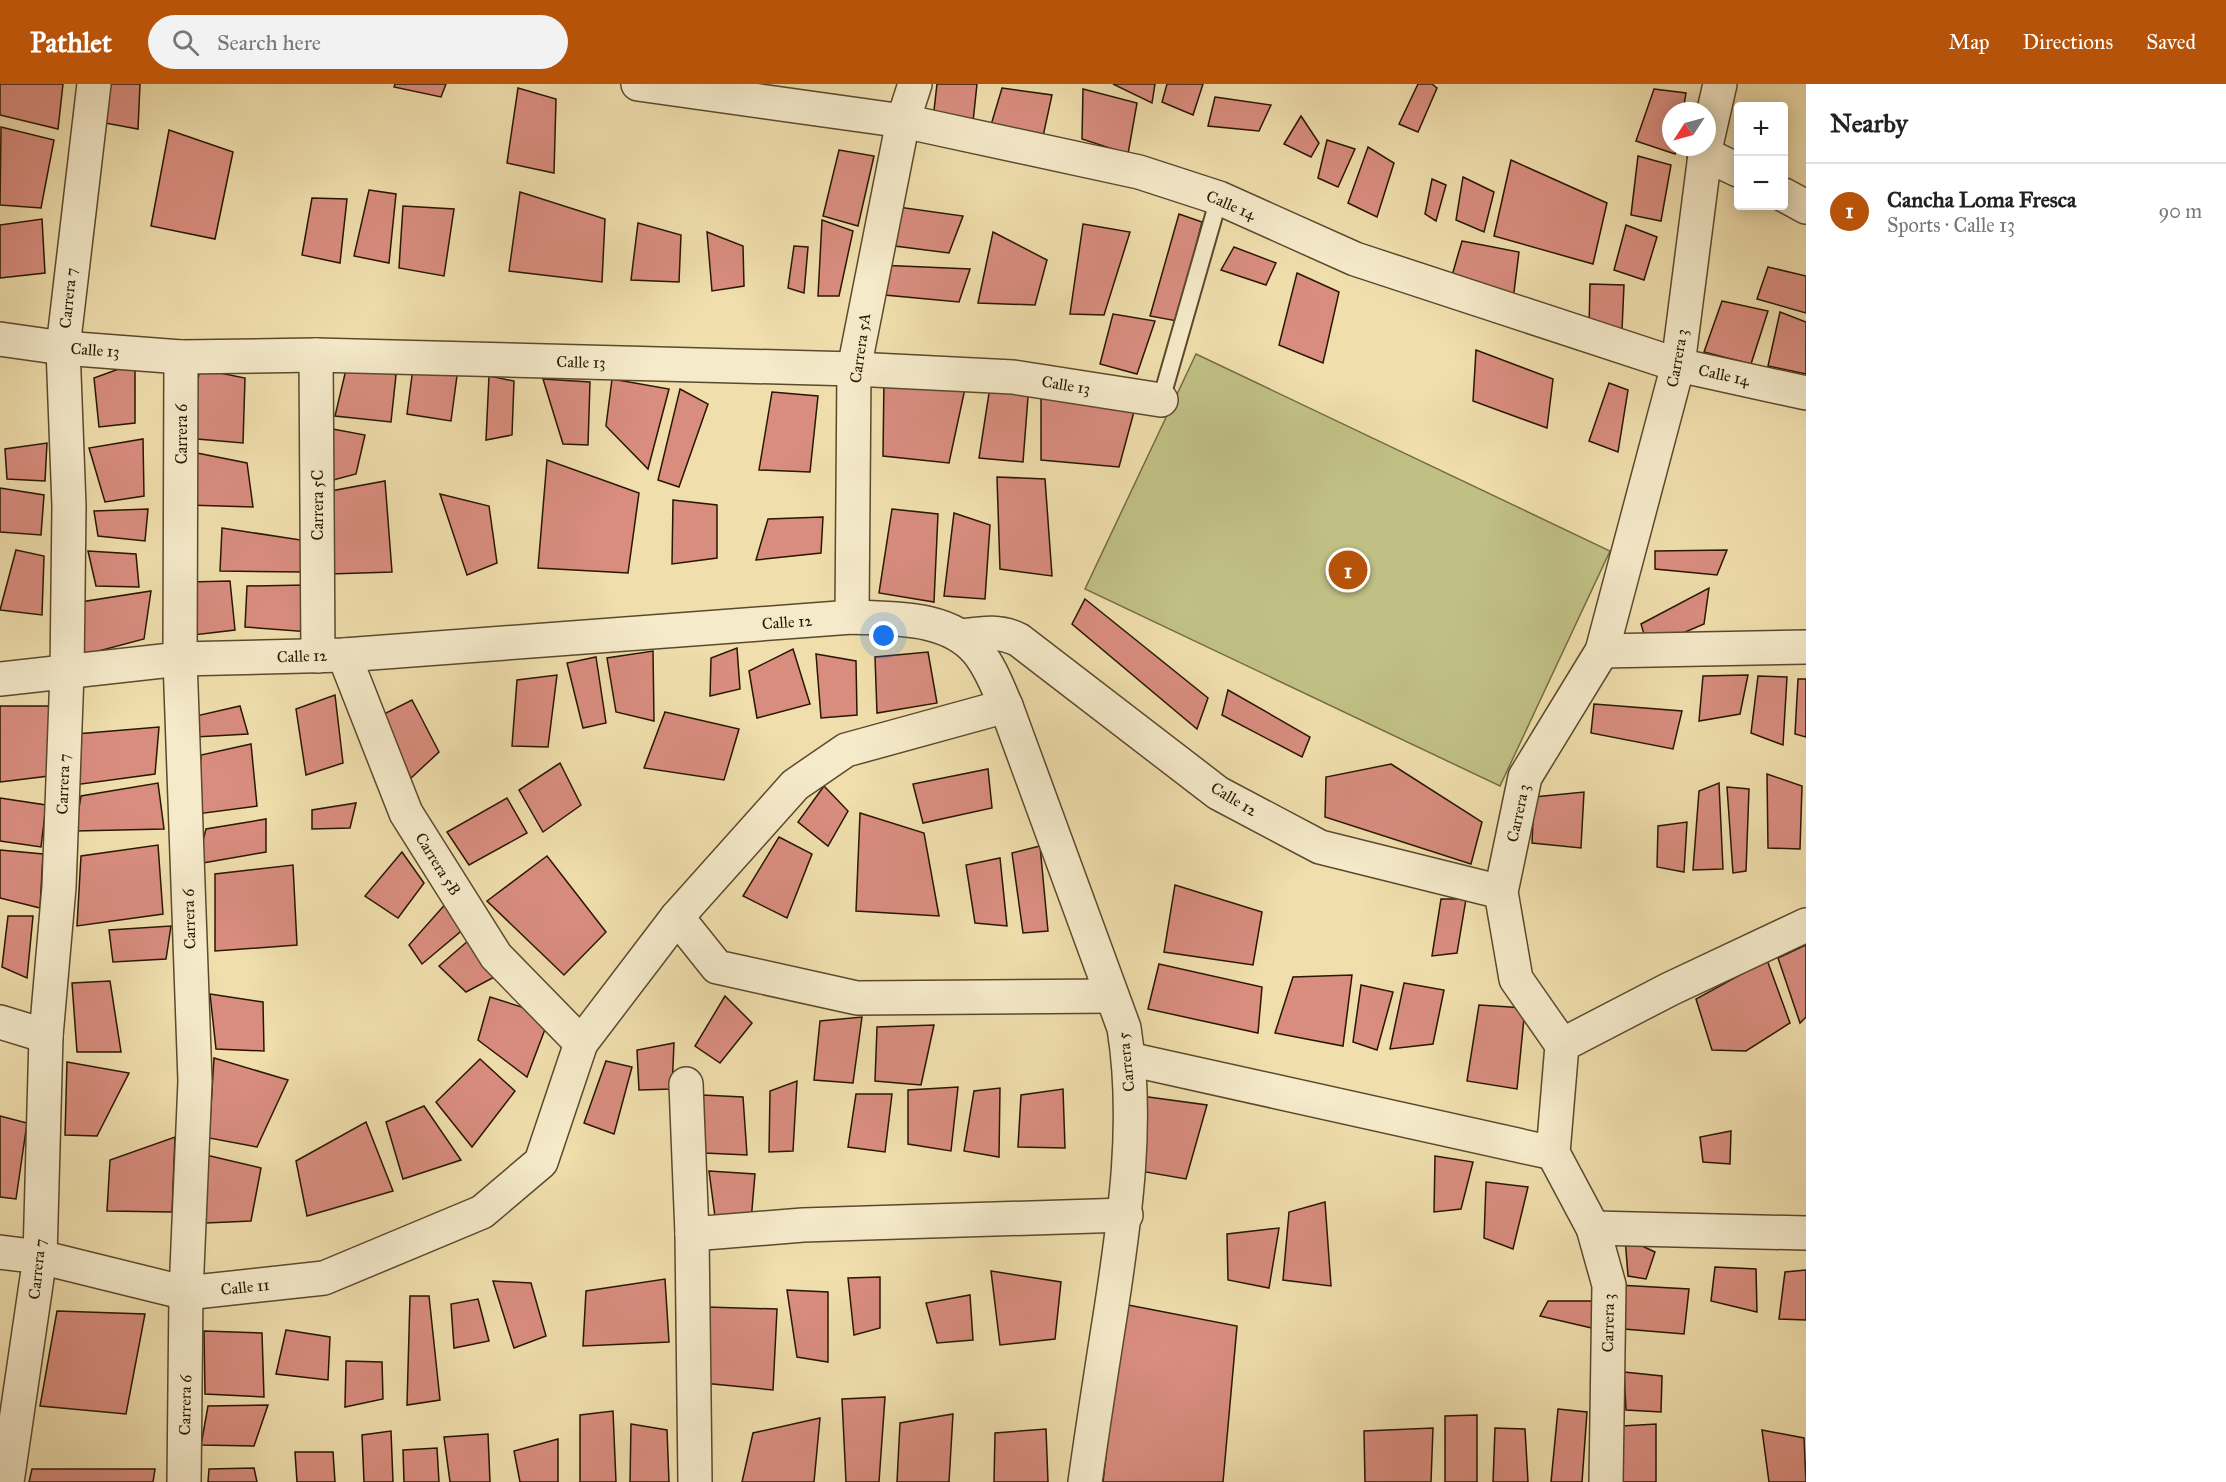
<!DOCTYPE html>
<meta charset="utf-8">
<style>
:root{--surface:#fff;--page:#f2f2f2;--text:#222;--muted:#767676;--line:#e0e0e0;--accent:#b45309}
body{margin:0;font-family:"IM FELL Great Primer",serif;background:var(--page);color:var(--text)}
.controls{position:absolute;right:18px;top:18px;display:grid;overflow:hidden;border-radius:6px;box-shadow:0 3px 15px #0003}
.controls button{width:54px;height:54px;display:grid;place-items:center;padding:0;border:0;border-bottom:2px solid var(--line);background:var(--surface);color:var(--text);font:30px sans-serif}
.compass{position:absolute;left:1662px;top:18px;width:54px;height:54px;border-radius:50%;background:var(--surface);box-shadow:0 3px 15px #0003;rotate:234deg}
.you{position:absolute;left:884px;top:552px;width:21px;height:21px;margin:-15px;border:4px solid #fff;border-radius:50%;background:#1a73e8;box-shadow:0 0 0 9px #1a73e833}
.badge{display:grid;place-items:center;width:39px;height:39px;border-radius:50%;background:var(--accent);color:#fff;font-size:20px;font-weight:700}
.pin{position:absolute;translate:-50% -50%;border:3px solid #fff;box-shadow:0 2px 6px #0006}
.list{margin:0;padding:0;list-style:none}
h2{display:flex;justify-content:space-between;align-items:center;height:78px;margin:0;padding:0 24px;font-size:26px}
h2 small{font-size:20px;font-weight:400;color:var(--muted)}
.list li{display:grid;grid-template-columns:39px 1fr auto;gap:18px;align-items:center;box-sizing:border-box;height:96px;padding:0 24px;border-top:2px solid var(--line)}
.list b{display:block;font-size:22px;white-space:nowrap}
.list p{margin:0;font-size:20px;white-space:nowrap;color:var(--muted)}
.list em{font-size:20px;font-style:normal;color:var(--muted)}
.icon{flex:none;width:33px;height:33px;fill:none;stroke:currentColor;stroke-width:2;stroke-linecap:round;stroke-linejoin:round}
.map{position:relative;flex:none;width:1806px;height:1398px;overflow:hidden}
header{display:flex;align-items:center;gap:36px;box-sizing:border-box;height:84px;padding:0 30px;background:var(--accent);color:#fff}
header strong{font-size:28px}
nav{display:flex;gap:33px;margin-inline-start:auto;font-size:21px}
.search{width:420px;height:54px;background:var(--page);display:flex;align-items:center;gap:15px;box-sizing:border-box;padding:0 21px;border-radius:33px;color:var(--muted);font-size:22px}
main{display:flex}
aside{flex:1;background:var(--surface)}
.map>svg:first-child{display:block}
.green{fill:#c0c085;stroke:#746c43;stroke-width:1.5}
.building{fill:#d98d7f;stroke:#291701;stroke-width:1.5}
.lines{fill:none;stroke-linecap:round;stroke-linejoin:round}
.service-casing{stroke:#5b492c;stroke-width:20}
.minor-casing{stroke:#5b492c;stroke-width:36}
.tertiary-casing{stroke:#5b492c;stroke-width:36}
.service{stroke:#f5eaca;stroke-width:16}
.minor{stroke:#f5eaca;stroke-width:33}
.tertiary{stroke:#f5eaca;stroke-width:33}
.labels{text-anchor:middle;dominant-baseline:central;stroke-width:4.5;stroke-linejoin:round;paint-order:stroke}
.street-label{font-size:16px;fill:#291701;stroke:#f5eaca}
</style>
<header>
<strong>Pathlet</strong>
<div class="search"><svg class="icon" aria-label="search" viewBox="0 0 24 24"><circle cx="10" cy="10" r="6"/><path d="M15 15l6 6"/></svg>Search here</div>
<nav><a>Map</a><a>Directions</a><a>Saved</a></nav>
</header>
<main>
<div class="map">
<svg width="1806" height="1398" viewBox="0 0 1806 1398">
<rect width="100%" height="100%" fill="#f0dead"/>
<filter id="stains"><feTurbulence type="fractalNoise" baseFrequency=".00333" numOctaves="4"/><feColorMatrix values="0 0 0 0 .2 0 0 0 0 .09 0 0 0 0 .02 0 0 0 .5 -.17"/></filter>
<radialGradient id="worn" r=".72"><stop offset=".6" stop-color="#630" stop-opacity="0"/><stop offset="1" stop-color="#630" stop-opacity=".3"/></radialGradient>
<polygon class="green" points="1196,270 1610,467 1500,702 1085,505"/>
<g class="building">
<polygon points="0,0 63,0 58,45 0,31"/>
<polygon points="100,0 140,0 138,45 94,37"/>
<polygon points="395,0 446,0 441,13 394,3"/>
<polygon points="937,0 977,0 973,38 933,35"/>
<polygon points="1113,0 1155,0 1152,19"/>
<polygon points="1167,0 1203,0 1193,31 1162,18"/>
<polygon points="1418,0 1432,0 1437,4 1418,48 1399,40"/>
<polygon points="518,4 556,15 554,89 507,79"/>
<polygon points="1002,4 1052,11 1042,57 988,51"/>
<polygon points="1083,5 1137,19 1128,70 1082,55"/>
<polygon points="1654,5 1686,9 1683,27 1671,27 1671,63 1676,63 1675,70 1636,57"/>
<polygon points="1215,13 1271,21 1259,47 1208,42"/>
<polygon points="1301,32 1319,59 1311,73 1284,60"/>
<polygon points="1,43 54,56 41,124 0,121"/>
<polygon points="169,46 233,68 215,155 151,142"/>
<polygon points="1327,56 1355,65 1338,103 1318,94"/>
<polygon points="1368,63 1394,79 1377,133 1348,119"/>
<polygon points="839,66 874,72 858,142 823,132"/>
<polygon points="1638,72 1671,81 1661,137 1631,131"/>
<polygon points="1511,76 1607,119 1593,180 1494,152"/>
<polygon points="1463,93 1494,108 1484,148 1456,136"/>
<polygon points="1432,95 1446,101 1436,137 1425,130"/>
<polygon points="369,106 396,110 389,179 354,172"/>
<polygon points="520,108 605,135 602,198 509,187"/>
<polygon points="312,114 347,115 340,179 302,171"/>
<polygon points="403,122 454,125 444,192 399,184"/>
<polygon points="891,122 963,132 949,169 887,161"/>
<polygon points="1179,130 1202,138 1177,237 1150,232"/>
<polygon points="42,135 45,189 0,194 0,141"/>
<polygon points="822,136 853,147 839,212 818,212"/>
<polygon points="638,139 681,151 679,198 631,196"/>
<polygon points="1083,140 1130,148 1104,231 1070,230"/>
<polygon points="1626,141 1657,153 1644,196 1614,186"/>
<polygon points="707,148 743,162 744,202 712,207"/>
<polygon points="993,148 1047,176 1035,221 978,219"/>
<polygon points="1462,157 1519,168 1513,216 1449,202"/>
<polygon points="794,162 808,163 804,209 788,204"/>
<polygon points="1234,163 1276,179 1266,201 1221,186"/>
<polygon points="878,181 970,185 959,218 874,210"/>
<polygon points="1768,183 1806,192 1806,229 1757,215"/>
<polygon points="1297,189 1339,208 1323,279 1279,261"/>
<polygon points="1590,200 1624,201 1622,246 1589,244"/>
<polygon points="1722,217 1768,227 1751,280 1704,268"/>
<polygon points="1780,228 1806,238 1806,290 1768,282"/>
<polygon points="1113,230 1155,237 1137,290 1100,280"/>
<polygon points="1476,266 1553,295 1547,344 1473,317"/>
<polygon points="348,277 396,291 391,338 335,332"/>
<polygon points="135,279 135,339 99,343 94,294"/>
<polygon points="413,284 458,284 451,337 407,330"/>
<polygon points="200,285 245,294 243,359 186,354"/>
<polygon points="489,292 514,297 512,351 486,356"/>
<polygon points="884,293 966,300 949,379 883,372"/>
<polygon points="543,295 590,298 588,361 563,360"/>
<polygon points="612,295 669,305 648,385 606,342"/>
<polygon points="1609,299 1628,306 1618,368 1589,357"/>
<polygon points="1029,300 1023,378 979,374 990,303"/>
<polygon points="1041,304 1135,324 1119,383 1041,376"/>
<polygon points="680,305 708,320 679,403 658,396"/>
<polygon points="772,308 818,312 810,388 759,386"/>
<polygon points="322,343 365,351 356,390 322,399"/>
<polygon points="143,355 144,412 105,418 89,364"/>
<polygon points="47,359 45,397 7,395 5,365"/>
<polygon points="182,366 247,379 253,423 187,421"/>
<polygon points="547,376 639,409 628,489 538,484"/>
<polygon points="997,393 1045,395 1052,492 1000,485"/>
<polygon points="385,397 392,488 330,490 331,407"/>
<polygon points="0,404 44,411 41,451 0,448"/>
<polygon points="440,410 489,422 497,479 467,491"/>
<polygon points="673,416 717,421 717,474 672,480"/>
<polygon points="148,425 145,457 98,452 94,427"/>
<polygon points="892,425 938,430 934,518 879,509"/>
<polygon points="954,429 990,441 985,515 944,512"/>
<polygon points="823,433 821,469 756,476 768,435"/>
<polygon points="222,444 314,458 304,488 220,487"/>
<polygon points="16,466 44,472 42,531 0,526"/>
<polygon points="1727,466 1717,491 1655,485 1655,467"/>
<polygon points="88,467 136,470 139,503 96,502"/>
<polygon points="230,497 235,546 185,552 189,498"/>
<polygon points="306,501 310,548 245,543 247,502"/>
<polygon points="1709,504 1704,540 1648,564 1641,540"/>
<polygon points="151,507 144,555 76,573 68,520"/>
<polygon points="1085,515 1208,614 1197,645 1072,540"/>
<polygon points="737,564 740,605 710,612 711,574"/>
<polygon points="793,565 810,620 757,634 749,587"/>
<polygon points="653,567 654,637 616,628 607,574"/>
<polygon points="928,568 937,619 877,629 875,573"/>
<polygon points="816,570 856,577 857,631 821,634"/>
<polygon points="596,573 606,639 583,644 567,579"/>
<polygon points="557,591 548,663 512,662 517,596"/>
<polygon points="1748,591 1740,630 1699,637 1703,592"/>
<polygon points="1758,592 1787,593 1783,661 1751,649"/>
<polygon points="1798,595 1806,595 1806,653 1795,650"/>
<polygon points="1228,606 1310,653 1302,673 1222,631"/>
<polygon points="335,611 343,679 306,691 296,625"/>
<polygon points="412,616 439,668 411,694 376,634"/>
<polygon points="1594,620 1682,627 1673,665 1591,649"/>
<polygon points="0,622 52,622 49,692 0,698"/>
<polygon points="240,622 248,650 195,653 196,632"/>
<polygon points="665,628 739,645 724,696 644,684"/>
<polygon points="159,643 155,690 74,701 76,650"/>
<polygon points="251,660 257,722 197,730 201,671"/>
<polygon points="560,679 581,721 543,748 519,706"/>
<polygon points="1391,680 1482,738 1471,780 1325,733 1326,693"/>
<polygon points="988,685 992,724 923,739 913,700"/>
<polygon points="1767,690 1802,702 1800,765 1768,764"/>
<polygon points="158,699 164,745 75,747 81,712"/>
<polygon points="1719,699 1723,785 1693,786 1699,707"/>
<polygon points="824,702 848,727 828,762 798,738"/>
<polygon points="1727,703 1749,705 1746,787 1733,789"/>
<polygon points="1584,708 1581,764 1532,759 1534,713"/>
<polygon points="0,714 46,721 41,763 0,757"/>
<polygon points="507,714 527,749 469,781 447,748"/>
<polygon points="356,719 350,744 312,745 312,726"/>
<polygon points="860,729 924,749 939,832 856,827"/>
<polygon points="266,735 266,768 197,780 206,745"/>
<polygon points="1687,738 1684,788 1657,783 1658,742"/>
<polygon points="779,753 812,770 787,834 743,812"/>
<polygon points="158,761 163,830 77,842 81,772"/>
<polygon points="1040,762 1048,847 1023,849 1012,769"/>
<polygon points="0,766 43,770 40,824 0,814"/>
<polygon points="402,768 424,799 398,834 365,812"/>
<polygon points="547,772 606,848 564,891 487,817"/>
<polygon points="1000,774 1007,842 975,839 966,781"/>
<polygon points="293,781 297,861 215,867 215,790"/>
<polygon points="1175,801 1262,828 1253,881 1164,868"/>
<polygon points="1441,815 1466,815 1457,869 1432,872"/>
<polygon points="449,816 466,843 422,880 409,861"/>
<polygon points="8,832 33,832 27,894 2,883"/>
<polygon points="171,842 166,875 113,878 109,846"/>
<polygon points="476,850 502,889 466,908 439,882"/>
<polygon points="1806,861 1806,933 1800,939 1778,874"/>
<polygon points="1767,876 1790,939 1746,967 1712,966 1696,915"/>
<polygon points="1159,880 1262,903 1258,949 1148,925"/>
<polygon points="1352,891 1343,962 1275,949 1293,893"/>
<polygon points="110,897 121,968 77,968 72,899"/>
<polygon points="1404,899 1444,906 1433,960 1390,965"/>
<polygon points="1361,901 1393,908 1377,966 1353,958"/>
<polygon points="210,910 263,918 264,967 216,965"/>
<polygon points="725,912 752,939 720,979 695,962"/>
<polygon points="490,913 550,932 527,993 478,956"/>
<polygon points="1479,921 1525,924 1517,1005 1467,997"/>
<polygon points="862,933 853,999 814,996 820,937"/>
<polygon points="934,941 921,1001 875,997 877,943"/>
<polygon points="674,959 672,1005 639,1006 637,966"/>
<polygon points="214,974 288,996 257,1063 209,1054"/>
<polygon points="480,975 515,1007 472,1063 436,1018"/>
<polygon points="606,977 632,983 614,1050 584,1039"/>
<polygon points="67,978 129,989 97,1052 65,1051"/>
<polygon points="797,997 793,1067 769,1068 770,1007"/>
<polygon points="958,1003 951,1067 908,1060 908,1006"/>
<polygon points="1000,1004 999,1073 964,1067 974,1007"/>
<polygon points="1063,1005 1065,1064 1018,1063 1021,1011"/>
<polygon points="856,1010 892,1010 885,1068 848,1063"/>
<polygon points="702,1011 743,1013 747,1071 704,1069"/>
<polygon points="1141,1012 1207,1021 1186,1095 1134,1086"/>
<polygon points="424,1022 461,1076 403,1095 386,1038"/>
<polygon points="0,1032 27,1039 16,1115 0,1113"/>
<polygon points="366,1038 393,1107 307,1132 296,1077"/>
<polygon points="1731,1047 1730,1080 1703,1078 1700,1053"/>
<polygon points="175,1053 172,1128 107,1127 110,1076"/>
<polygon points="206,1071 261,1084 251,1137 206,1139"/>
<polygon points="1435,1072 1473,1078 1461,1125 1434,1128"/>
<polygon points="709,1087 755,1090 751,1137 716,1140"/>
<polygon points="1486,1098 1528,1103 1513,1165 1484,1154"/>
<polygon points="1325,1118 1331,1202 1283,1196 1289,1128"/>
<polygon points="1279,1144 1269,1204 1228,1196 1227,1150"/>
<polygon points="1625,1154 1655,1168 1646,1195 1628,1192"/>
<polygon points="1715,1183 1756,1185 1757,1228 1711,1217"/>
<polygon points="1806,1186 1806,1236 1779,1235 1785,1188"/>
<polygon points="991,1187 1061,1198 1055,1255 1000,1261"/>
<polygon points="880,1193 880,1244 854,1251 848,1194"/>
<polygon points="665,1195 669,1258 583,1262 586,1207"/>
<polygon points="493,1197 531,1199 546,1252 514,1264"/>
<polygon points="1618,1201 1689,1205 1684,1250 1624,1245"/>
<polygon points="787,1206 828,1208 828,1278 797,1273"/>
<polygon points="970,1211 973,1256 937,1259 926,1219"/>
<polygon points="410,1212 429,1212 440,1316 407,1321"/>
<polygon points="478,1215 489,1257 454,1264 451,1220"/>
<polygon points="1548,1217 1595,1217 1596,1245 1540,1232"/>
<polygon points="1123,1220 1237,1242 1223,1398 1103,1398"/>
<polygon points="706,1223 777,1225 773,1306 703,1299"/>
<polygon points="57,1227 145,1230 126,1330 40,1322"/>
<polygon points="286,1246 330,1253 328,1296 276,1290"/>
<polygon points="204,1247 262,1249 264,1313 205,1310"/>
<polygon points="346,1277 382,1278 383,1315 345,1323"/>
<polygon points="1624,1288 1662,1292 1661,1328 1626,1326"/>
<polygon points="885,1313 879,1398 846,1398 842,1315"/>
<polygon points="268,1321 254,1362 201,1361 208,1322"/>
<polygon points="1558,1325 1587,1328 1582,1398 1551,1398"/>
<polygon points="613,1327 616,1398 580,1398 580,1331"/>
<polygon points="953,1330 949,1398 897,1398 900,1339"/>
<polygon points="1477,1331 1477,1398 1445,1398 1445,1332"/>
<polygon points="820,1334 814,1398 742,1398 753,1349"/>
<polygon points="631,1340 667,1346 669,1398 630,1398"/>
<polygon points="1656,1340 1656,1398 1620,1398 1622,1342"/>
<polygon points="1433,1344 1431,1398 1365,1398 1364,1347"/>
<polygon points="1495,1344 1525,1345 1528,1398 1493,1398"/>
<polygon points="1046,1345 1048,1398 994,1398 995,1349"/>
<polygon points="1762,1346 1804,1354 1806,1398 1769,1398"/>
<polygon points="391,1347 393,1398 364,1398 362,1351"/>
<polygon points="488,1350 490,1398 450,1398 444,1353"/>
<polygon points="558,1355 558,1398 520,1398 514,1367"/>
<polygon points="437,1364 439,1398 404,1398 403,1366"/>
<polygon points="295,1368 333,1368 335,1398 297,1398"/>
<polygon points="254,1384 257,1398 208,1398 209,1385"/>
<polygon points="32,1385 155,1385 153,1398 29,1398"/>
</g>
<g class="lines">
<defs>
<polyline id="service" points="1161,316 1219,114"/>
<g id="minor">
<polyline points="638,0 903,37 1139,88 1219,114 1355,175 1678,281 1806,309"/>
<polyline points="1707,57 1720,0"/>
<polyline points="1704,70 1738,86"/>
<polyline points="1784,111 1806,123"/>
<polyline points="0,255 63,264 181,273 316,271 854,285 1013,293 1161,316"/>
<polyline points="316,271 318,572"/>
<polyline points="181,273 180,575 195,997 186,1209 184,1398"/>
<polyline points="852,533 854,285 903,37 915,0"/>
<path d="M962,552c21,-3 38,-6 57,4l199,153 102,54 181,45"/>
<polyline points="1602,567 1806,563"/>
<polyline points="344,571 406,729 496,872 581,959"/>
<polyline points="677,833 717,883 857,914 1111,912"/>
<polyline points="0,938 46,952"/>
<polyline points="1562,961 1670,905 1806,841"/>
<polyline points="1129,975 1553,1069"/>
<polyline points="686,1000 692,1150 695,1398"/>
<polyline points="1593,1144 1806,1149"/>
<polyline points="692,1150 803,1141 1126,1131"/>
<polyline points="0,1168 40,1173 186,1209 324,1194 482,1128 541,1078 581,959 677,833 795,701 846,666 1006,622"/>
<polyline points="7,1398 40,1173 46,952 59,803 67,589 69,422 63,264 94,0"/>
<polyline points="1606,1398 1609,1201 1593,1144 1553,1069 1562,961 1516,895 1501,808 1525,693 1602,567 1678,281 1706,63"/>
</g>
<path id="tertiary" d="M0,595l180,-20 164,-4 508,-38c42,2 97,-1 126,35 13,16 20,36 28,54l118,322c15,93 1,190 -13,282 -9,57 -18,115 -26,172"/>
</defs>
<use href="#service" class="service-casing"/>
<use href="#minor" class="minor-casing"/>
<use href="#tertiary" class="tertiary-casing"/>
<use href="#service" class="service"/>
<use href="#minor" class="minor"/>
<use href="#tertiary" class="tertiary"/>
</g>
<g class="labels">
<g class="street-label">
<text transform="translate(1231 121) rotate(23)">Calle 14</text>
<text transform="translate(68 214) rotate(-84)">Carrera 7</text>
<text transform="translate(860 264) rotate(-82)">Carrera 5A</text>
<text transform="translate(95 266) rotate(4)">Calle 13</text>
<text transform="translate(1677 274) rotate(-80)">Carrera 3</text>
<text transform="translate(581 278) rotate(1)">Calle 13</text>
<text transform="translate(1724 291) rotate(12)">Calle 14</text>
<text transform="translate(1066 301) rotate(9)">Calle 13</text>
<text transform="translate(181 350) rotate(-90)">Carrera 6</text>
<text transform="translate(317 421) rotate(-90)">Carrera 5C</text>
<text transform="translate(787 538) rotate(-4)">Calle 12</text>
<text transform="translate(302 572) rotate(-2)">Calle 12</text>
<text transform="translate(63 700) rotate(-88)">Carrera 7</text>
<text transform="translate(1234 715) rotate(31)">Calle 12</text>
<text transform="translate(1518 729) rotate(-78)">Carrera 3</text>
<text transform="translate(438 780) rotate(58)">Carrera 5B</text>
<text transform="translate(189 835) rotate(-92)">Carrera 6</text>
<text transform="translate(1126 978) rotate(-96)">Carrera 5</text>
<text transform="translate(37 1185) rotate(-84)">Carrera 7</text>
<text transform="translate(245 1203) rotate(-6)">Calle 11</text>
<text transform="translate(1608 1239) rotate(-89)">Carrera 3</text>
<text transform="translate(185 1321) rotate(-89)">Carrera 6</text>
</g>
</g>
<rect width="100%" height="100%" filter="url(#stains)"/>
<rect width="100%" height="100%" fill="url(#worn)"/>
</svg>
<div class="controls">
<button>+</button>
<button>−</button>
</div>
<svg class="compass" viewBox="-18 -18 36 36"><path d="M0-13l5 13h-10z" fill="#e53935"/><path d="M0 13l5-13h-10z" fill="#767676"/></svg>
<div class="you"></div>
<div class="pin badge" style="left:1348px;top:486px">1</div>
</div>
<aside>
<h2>Nearby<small></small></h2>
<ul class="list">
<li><span class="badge">1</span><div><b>Cancha Loma Fresca</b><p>Sports · Calle 13</p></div><em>90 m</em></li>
</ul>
</aside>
</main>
